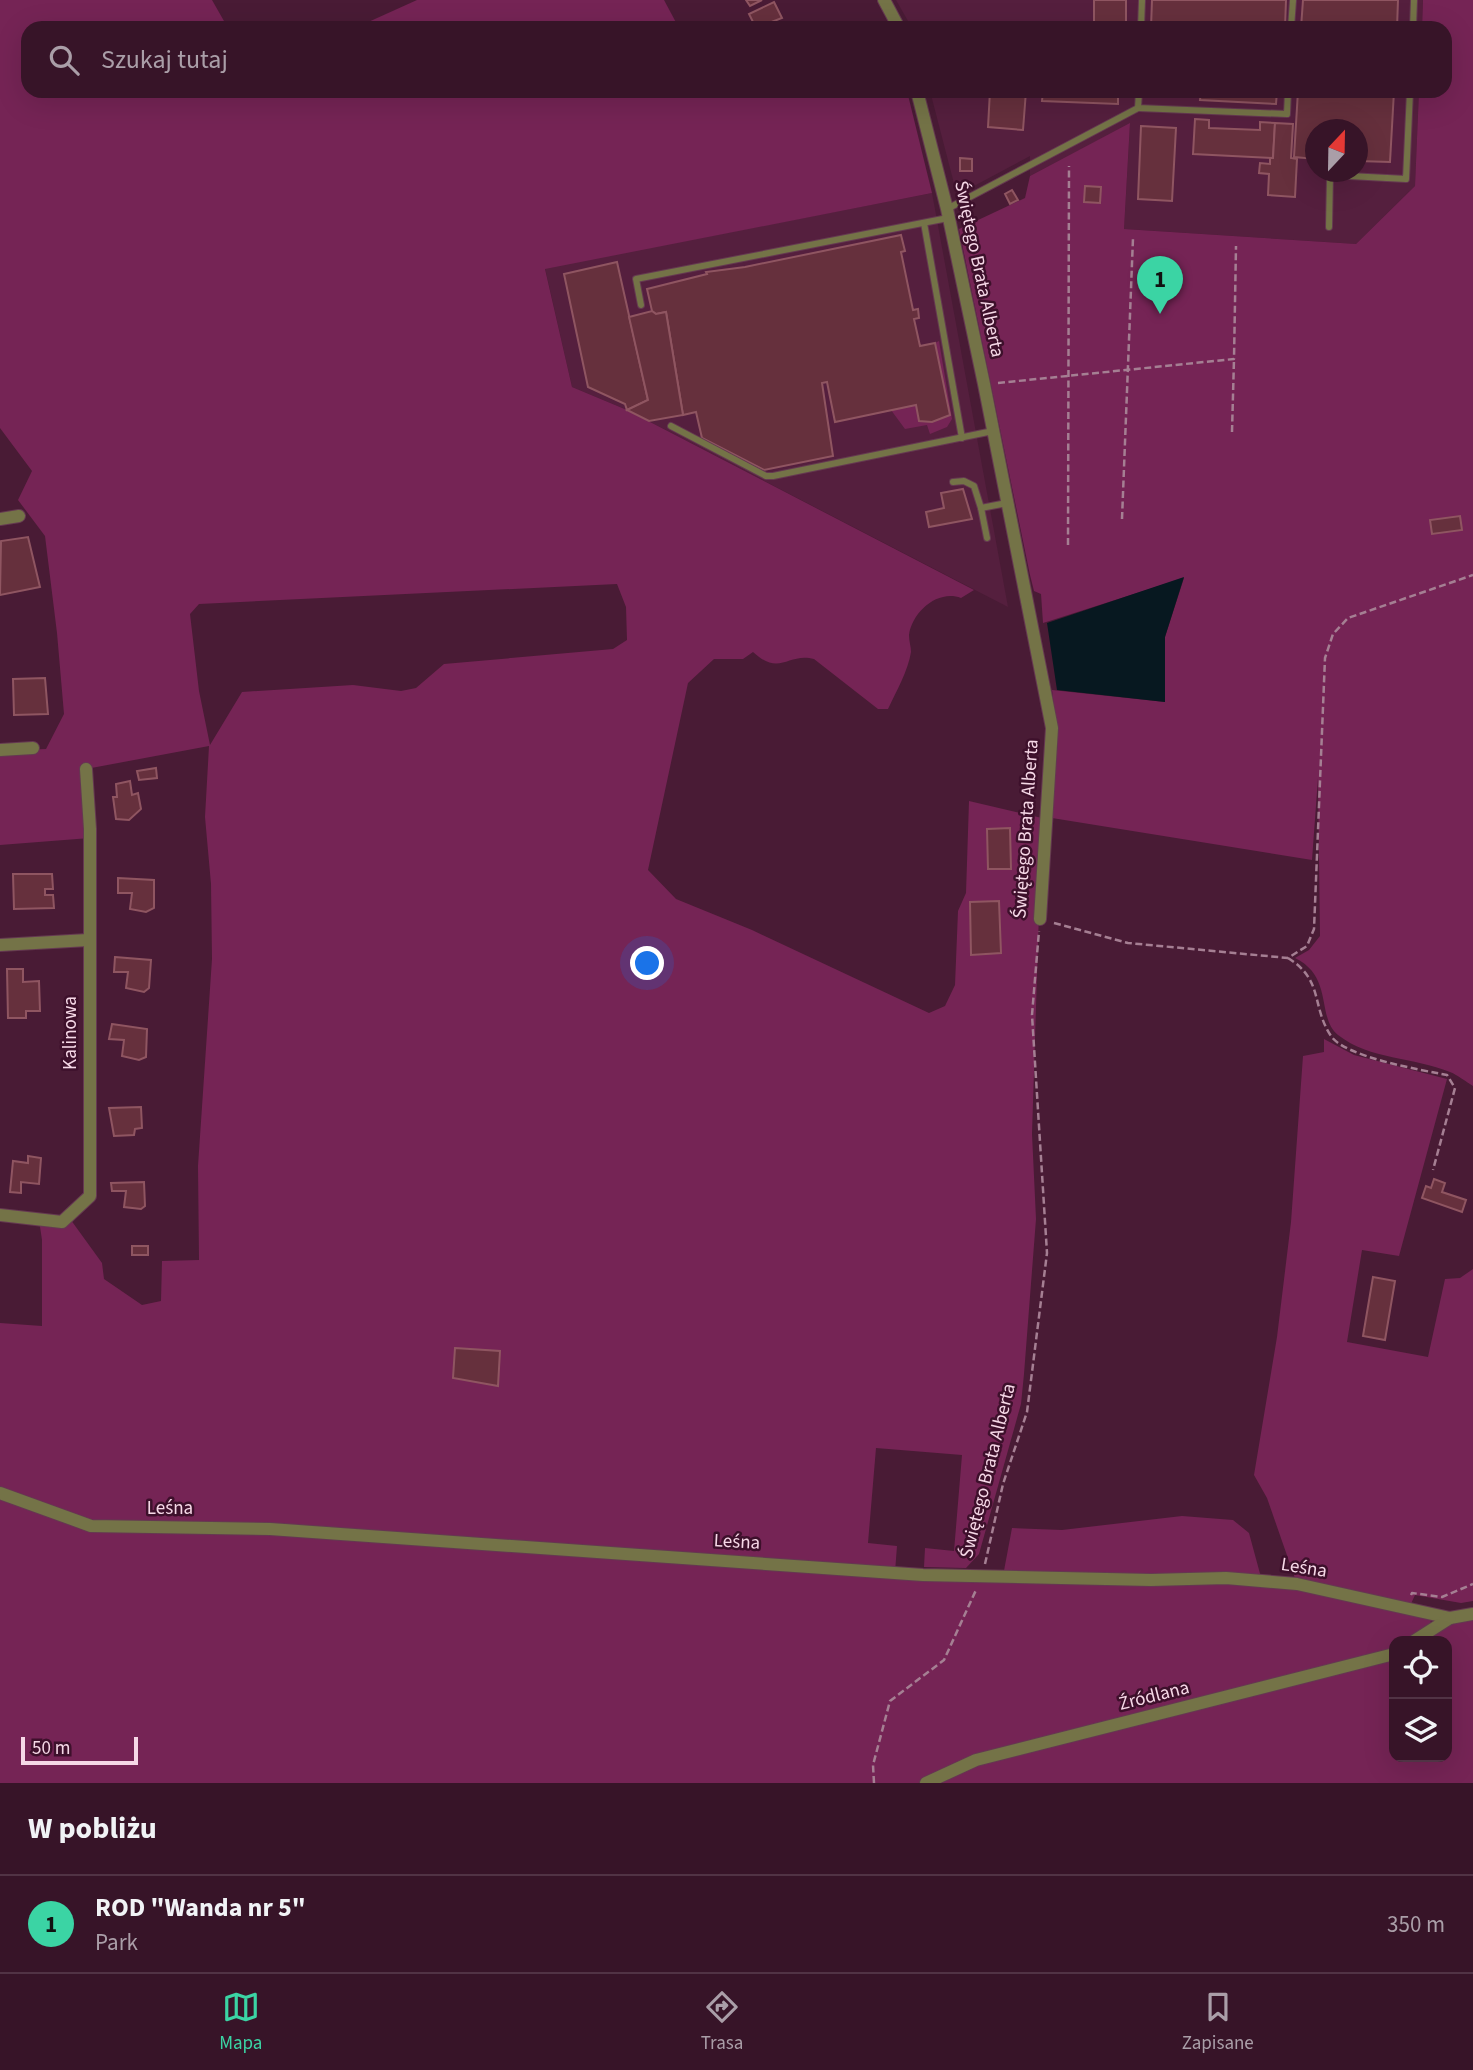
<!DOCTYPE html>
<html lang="pl">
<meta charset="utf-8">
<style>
:root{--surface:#371428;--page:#422134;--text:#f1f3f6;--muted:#aa9ea8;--line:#513345;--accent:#3bd4a4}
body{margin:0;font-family:"Source Sans 3",sans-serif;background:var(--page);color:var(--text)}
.controls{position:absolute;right:21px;bottom:21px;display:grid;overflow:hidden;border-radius:14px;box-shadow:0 7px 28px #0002}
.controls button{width:63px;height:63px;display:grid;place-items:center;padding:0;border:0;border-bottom:2px solid var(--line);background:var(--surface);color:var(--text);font:35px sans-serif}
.compass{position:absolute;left:1305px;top:119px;width:63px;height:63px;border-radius:50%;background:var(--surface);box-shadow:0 7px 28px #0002;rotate:22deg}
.scale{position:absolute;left:21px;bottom:18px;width:117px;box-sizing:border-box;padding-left:7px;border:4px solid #f6d8e7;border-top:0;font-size:19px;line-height:24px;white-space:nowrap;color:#f6d8e7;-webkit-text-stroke:5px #3d102b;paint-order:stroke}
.you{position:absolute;left:648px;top:964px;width:24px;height:24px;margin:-18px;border:5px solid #fff;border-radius:50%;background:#1a73e8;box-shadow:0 0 0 10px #1a73e833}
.badge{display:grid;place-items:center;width:46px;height:46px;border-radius:50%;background:var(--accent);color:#111;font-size:23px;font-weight:700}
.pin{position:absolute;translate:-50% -58px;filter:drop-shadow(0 2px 4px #0008)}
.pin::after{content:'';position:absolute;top:37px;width:24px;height:21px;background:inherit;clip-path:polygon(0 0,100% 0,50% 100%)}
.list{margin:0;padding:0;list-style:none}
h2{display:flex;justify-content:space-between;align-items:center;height:91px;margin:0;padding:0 28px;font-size:30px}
h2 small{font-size:23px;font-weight:400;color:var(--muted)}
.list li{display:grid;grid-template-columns:46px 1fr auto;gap:21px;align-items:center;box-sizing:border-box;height:98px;padding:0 28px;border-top:2px solid var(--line)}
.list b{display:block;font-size:26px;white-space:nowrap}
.list p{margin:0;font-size:23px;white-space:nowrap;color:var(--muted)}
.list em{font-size:23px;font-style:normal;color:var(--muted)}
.icon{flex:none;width:38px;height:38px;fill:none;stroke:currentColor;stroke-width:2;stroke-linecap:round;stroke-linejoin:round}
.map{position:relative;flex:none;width:1473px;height:1783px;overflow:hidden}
.search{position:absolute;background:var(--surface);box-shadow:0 7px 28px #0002;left:21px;right:21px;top:21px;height:77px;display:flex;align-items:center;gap:18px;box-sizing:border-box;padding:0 24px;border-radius:21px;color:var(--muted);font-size:26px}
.sheet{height:189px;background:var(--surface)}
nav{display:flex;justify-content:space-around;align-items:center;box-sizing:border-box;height:98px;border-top:2px solid var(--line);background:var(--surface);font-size:19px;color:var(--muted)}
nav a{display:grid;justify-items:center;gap:4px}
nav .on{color:var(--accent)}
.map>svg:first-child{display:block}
.built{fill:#551f3e;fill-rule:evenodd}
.green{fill:#752455;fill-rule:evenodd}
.water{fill:#071820}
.building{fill:#66303d;stroke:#8f5561;stroke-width:2}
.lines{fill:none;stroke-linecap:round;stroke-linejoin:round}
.service-casing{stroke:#653951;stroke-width:8}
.minor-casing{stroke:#653951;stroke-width:14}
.path{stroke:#a57f93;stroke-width:2.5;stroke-dasharray:7 3.5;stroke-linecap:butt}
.service{stroke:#747347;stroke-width:6}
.minor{stroke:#747347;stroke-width:12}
.labels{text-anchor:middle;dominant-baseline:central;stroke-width:5;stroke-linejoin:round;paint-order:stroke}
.street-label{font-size:19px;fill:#f6d8e7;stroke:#3d102b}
</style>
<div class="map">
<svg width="1473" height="1783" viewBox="0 0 1473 1783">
<rect width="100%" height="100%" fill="#491b35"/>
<g class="built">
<polygon points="896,0 1423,0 1422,28 912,28"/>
<path d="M930,91h489l-4,95 -59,58 -232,-15 6,-105 -100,52v-20l-73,39zM1316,130h42v42h-42z"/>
<polygon points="932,193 1008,607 627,410 572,387 545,268"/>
</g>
<g class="green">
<path d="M0,0h212l16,28h-200v63h879l25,102 -387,76 27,118 55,23 347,180 -13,8c-23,-9 -49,14 -52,37 0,6 2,12 2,17 -3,19 -15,40 -23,57h-10l-64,-50c-26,-7 -34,18 -61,-7l-10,7h-29l-26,24 -40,187 28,29 76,31 177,83 16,-7 10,-21 3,-74 8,-18 3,-92 73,17 -10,316 4,85 -12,155 -3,30 -42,150 -13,14 -42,-1 1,-19 29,3 8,-96 -86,-7 -8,95 29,3 -2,26 108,4 9,-48 50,2 120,-14 51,4 16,13 13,48 35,3 -30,-86 -13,-23 23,-138 14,-115 12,-166 21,-4v-13l30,16 93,24 -48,177 -37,-6 -15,92 81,15 17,-78 15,-1 13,-9v332l-12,2 -46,-8 -6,13 26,6 -12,21 50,-21v169h-540l43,-23 -50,23h-926v-460l42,3v-86l-3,-20 29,-4 34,47 2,16 38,26 19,-4 1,-40 37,-1 -1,-94 14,-207 -1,-75 -6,-67 4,-71 -123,23 4,69 -90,7v-94l46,-2 18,-35 -7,-81 -12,-97 -27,-36 14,-29 -32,-43zM617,584l9,23 1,33 -14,9 -169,15 -28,24 -15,3 -48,-6 -111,7 -32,53 -11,-54 -9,-77 9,-10zM1394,1641h53v116h-53z"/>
<polygon points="417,0 664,0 679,28 355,28"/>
<path d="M1423,0h50v1086c-7,-4 -15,-11 -23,-14 -36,-15 -80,-12 -112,-37 -22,-18 -4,-58 -43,-77l14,-8 11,-14 -2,-158 -6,82 -260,-42 6,-80 -6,-48 113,12v-65l19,-59 -141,45 -2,-29 -7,-3 -4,-16 -71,-346 66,-31 5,-22 100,-53 -6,106 232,15 59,-58 4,-95h26v-63h-23z"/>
<polygon points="939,341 952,419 947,427 930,434 927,425 905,429 891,410 916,405 919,421 931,422 950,415 935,343"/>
</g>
<polygon class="water" points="1184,577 1165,637 1165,702 1057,690 1047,623"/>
<g class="building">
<polygon points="746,0 762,0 750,6"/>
<rect x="1094" y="0" width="32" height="28"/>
<polygon points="1152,0 1286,0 1285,28 1151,28"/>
<polygon points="1303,0 1398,0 1397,28 1301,28"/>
<polygon points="774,2 782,18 756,28 749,14"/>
<polygon points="990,91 1026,91 1023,130 988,127"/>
<polygon points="1043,91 1118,91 1118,104 1042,101"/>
<polygon points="1153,91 1169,91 1168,97 1152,96"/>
<polygon points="1201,91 1277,91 1276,104 1200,100"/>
<polygon points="1298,91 1394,91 1390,162 1358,161 1358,130 1316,130 1316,159 1294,157"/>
<polygon points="1195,119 1209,120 1209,128 1260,130 1260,122 1275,123 1273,158 1193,154"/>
<polygon points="1275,123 1293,124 1291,158 1297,159 1295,197 1268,195 1269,174 1259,173 1260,163 1270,164 1270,158 1273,158"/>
<polygon points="1141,126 1176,128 1172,201 1138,199"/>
<polygon points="960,158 972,159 972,171 960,171"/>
<polygon points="1085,186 1101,187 1100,203 1084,202"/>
<polygon points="1012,190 1018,200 1010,204 1005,194"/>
<polygon points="901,235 905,251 901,252 913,310 918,309 919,318 914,319 920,346 935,343 950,415 932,422 919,421 916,405 835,422 827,382 822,383 833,456 764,470 702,438 696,412 683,415 666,312 656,314 652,311 647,289 707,274 706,272 745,267"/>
<polygon points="617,262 648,400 627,410 625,404 588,387 564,274"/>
<polygon points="652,311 656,314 666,312 683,415 649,421 627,410 648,400 629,317"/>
<polygon points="963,489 972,519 929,527 926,512 944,508 941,493"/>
<polygon points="1460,516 1462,530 1432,534 1430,520"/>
<polygon points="28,537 40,587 0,595 1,541"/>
<polygon points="45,678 48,714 14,715 13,679"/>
<polygon points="156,768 157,778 139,780 137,771"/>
<polygon points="130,781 132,795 138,793 141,809 129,820 116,819 113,797 117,797 116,784"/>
<polygon points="1010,828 1011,869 988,869 987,829"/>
<polygon points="13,874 52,874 53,889 45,889 45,895 53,895 54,908 14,909"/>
<polygon points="118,878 154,880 154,908 146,912 130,909 132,893 118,893"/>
<polygon points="999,901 1001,953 971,955 970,902"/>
<polygon points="115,957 151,960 149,988 144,992 126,988 128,972 114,972"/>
<polygon points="7,969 23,969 23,982 39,981 40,1011 26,1011 26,1018 8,1018"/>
<polygon points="112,1024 147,1029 146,1057 139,1060 122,1056 124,1040 109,1039"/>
<polygon points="141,1107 142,1128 135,1129 134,1135 114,1136 109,1108"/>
<polygon points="28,1156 41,1158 39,1184 21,1182 21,1193 10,1192 13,1161 28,1163"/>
<polygon points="1434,1179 1445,1183 1442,1192 1466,1200 1462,1212 1422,1198 1426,1186 1431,1188"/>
<polygon points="144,1182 145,1206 141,1209 124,1207 126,1191 112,1191 111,1183"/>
<rect x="132" y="1246" width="16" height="9"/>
<polygon points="1373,1277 1395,1281 1385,1340 1363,1336"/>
<polygon points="455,1348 500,1351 498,1386 453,1378"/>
</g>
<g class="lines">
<defs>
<g id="service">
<polyline points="1141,28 1142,0"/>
<polyline points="1291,28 1293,0"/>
<polyline points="1413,28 1414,0"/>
<polyline points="1139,91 1138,108 1287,114 1288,91"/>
<polyline points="947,209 1138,108"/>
<polyline points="924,223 962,438"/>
<polyline points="1329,227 1330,175 1406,179 1410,91"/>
<polyline points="641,305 636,279 948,218"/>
<polyline points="671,426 766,476 773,476 993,431"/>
<polyline points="953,482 964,481 974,486 981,508"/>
<polyline points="987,538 981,508 1007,503"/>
</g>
<g id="minor">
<polyline points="884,0 899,28"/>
<polyline points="917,91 947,209 984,384 1052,728 1040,919"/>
<polyline points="0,519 19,516"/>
<polyline points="0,750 33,748"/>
<polyline points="0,945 88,940"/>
<polyline points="0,1215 62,1222 90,1196 90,829 86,769"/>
<polyline points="0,1493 91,1526 270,1529 923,1575 1151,1580 1226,1578 1297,1584 1450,1618 1473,1614"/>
<polyline points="1414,1641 1450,1618"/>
<polyline points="926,1783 976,1760 1394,1654"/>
</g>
</defs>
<use href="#service" class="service-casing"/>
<use href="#minor" class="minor-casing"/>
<g class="path">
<polyline points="998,383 1234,359 1236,246"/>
<polyline points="1232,432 1234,359"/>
<polyline points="1122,519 1133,238"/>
<polyline points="1068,545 1069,166"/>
<polyline points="1054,923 1128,943 1288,958 1307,946 1314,929 1325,658 1333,634 1348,618 1473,575"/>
<path d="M1288,958c36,22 23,48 43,78 14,21 90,34 116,39l8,13 -22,82"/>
<polyline points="985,1564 1003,1484 1027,1412 1047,1253 1032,1015 1039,931"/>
<polyline points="1411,1595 1412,1593 1442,1597 1473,1584"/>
<polyline points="874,1783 873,1765 890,1701 944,1660 976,1590"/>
</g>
<use href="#service" class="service"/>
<use href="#minor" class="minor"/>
</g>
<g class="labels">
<g class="street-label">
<text transform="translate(979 269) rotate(78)">Świętego Brata Alberta</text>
<text transform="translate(1026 829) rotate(-86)">Świętego Brata Alberta</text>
<text transform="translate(70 1033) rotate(-90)">Kalinowa</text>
<text transform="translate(988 1471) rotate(-76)">Świętego Brata Alberta</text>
<text x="170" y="1508">Leśna</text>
<text transform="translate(737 1542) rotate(3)">Leśna</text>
<text transform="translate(1304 1568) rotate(9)">Leśna</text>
<text transform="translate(1154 1696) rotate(-14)">Źródlana</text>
</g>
</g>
</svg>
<div class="controls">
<button><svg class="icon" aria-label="locate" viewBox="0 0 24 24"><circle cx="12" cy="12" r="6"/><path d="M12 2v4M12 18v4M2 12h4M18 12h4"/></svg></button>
<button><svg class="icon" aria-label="layers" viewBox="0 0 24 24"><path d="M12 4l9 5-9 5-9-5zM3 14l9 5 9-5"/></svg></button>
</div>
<svg class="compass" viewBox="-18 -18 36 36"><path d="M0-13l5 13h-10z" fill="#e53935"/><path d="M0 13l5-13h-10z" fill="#aa9ea8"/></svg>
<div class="scale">50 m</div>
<div class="you"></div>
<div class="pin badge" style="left:1160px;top:314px">1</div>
<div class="search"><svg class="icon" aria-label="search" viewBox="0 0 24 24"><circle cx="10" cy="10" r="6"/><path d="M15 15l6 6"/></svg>Szukaj tutaj</div>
</div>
<section class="sheet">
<h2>W pobliżu<small></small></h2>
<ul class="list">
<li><span class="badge">1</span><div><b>ROD &quot;Wanda nr 5&quot;</b><p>Park</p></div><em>350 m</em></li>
</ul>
</section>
<nav>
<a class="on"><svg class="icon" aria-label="map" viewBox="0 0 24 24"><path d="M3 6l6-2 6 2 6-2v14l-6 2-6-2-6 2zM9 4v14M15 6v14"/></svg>Mapa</a>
<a><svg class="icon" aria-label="directions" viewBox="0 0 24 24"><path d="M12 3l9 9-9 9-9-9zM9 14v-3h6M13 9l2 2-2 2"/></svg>Trasa</a>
<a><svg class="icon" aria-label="saved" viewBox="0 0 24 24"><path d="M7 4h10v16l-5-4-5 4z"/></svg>Zapisane</a>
</nav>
